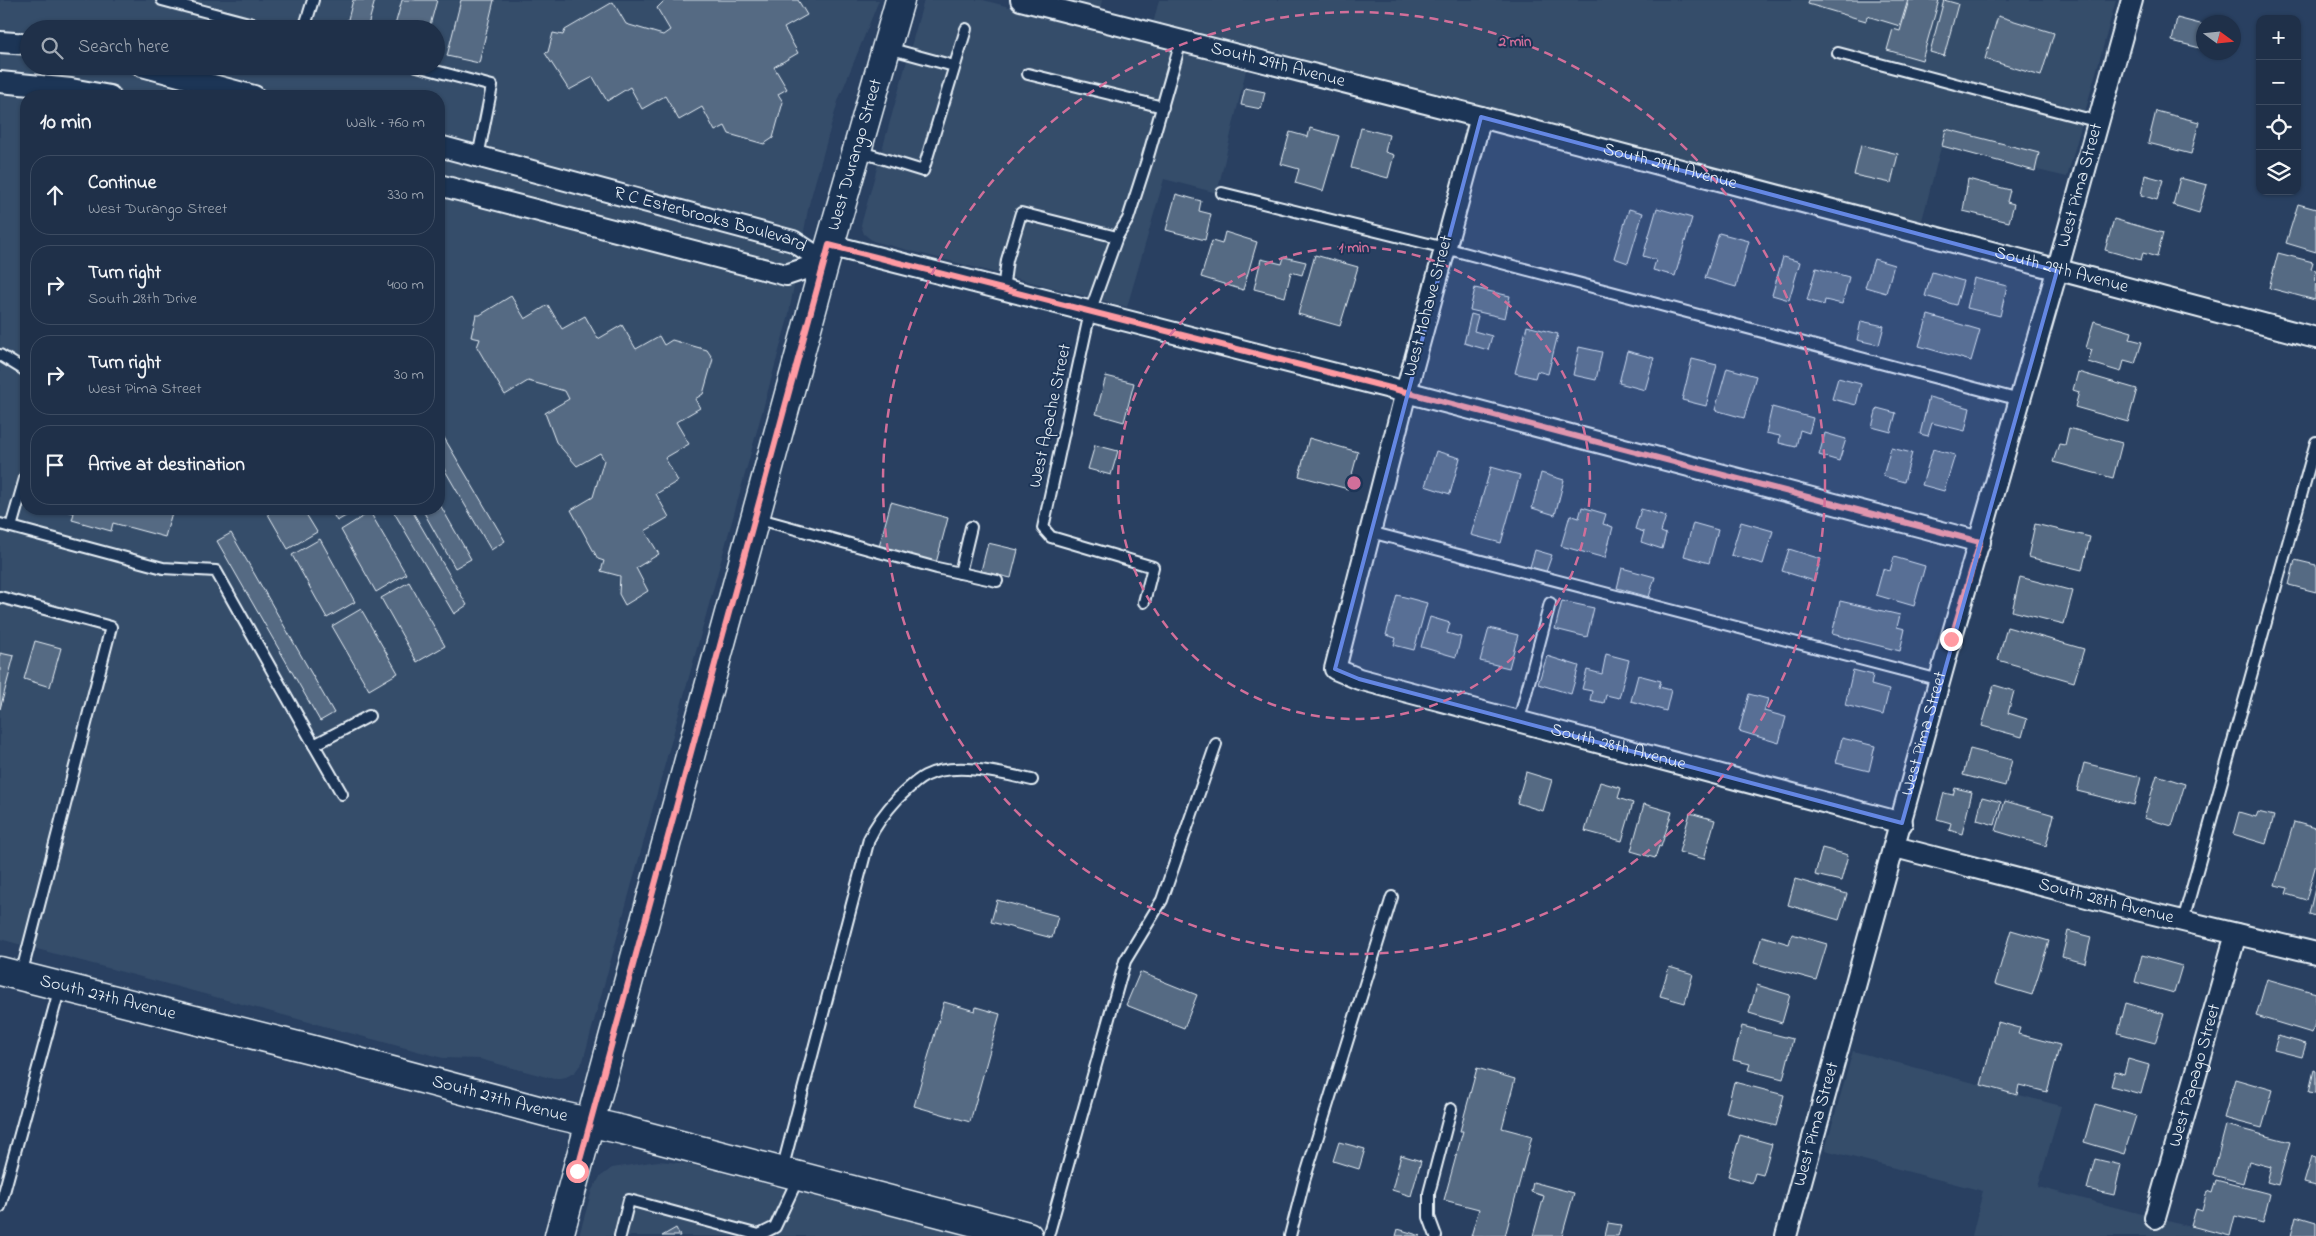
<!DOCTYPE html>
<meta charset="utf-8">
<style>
:root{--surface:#1f3049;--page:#273850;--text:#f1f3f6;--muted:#a1a9b4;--line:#3c4b61}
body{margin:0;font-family:"Indie Flower",sans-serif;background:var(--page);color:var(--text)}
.controls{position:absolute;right:15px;top:15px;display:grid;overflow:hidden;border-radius:10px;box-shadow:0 1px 4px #0004}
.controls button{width:45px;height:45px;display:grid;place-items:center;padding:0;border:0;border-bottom:1px solid var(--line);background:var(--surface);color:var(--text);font:25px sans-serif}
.compass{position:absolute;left:2196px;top:15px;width:45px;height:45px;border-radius:50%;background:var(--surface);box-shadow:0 1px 4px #0004;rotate:105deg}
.stop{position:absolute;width:15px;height:15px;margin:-11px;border:4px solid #ff9aa2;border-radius:50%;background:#fff}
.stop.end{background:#ff9aa2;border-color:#fff;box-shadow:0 1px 5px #0008}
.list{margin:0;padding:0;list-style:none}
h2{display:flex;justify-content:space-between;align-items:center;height:65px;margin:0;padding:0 20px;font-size:21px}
h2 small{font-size:16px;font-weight:400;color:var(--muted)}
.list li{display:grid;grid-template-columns:32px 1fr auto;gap:15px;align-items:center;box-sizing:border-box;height:80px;margin:0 10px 10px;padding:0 10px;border:1px solid var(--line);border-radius:20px}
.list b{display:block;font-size:19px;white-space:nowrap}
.list p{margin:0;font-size:16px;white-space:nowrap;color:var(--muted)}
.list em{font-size:16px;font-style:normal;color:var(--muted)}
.icon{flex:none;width:28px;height:28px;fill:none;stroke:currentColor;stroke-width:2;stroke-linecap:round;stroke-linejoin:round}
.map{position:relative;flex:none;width:2316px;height:1236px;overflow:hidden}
.search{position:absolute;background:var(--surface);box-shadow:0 1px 4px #0004;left:20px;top:20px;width:425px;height:55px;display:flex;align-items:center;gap:12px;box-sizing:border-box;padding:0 18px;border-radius:28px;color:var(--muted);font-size:19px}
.panel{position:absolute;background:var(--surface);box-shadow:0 1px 4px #0004;left:20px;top:90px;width:425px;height:425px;border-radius:20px}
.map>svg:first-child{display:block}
.built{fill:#364d6b;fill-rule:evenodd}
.building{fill:#556a83;stroke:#e8f1f8}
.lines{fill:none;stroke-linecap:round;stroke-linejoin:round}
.lane-casing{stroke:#e8f1f8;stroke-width:14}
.street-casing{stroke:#e8f1f8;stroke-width:24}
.secondary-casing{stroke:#e8f1f8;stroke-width:31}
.lane{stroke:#1d3557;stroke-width:10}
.street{stroke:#1d3557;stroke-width:20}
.secondary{stroke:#1d3557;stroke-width:28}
.route{stroke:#ff9aa2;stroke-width:6}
.marked{fill:#6487e3;fill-opacity:0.2;stroke:#6487e3;stroke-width:4;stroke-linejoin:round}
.ring{fill:none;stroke:#d16f9a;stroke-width:2.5;stroke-dasharray:9 6}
.labels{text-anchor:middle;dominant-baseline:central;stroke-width:4;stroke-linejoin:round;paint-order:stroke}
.street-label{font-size:18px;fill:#e8f1f8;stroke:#1d3557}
.centre{fill:#d16f9a;stroke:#1d3557;stroke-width:2.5}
.ring-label{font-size:15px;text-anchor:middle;font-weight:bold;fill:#d16f9a;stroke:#1d3557;stroke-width:4;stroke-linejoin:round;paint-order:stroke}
</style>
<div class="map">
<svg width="2316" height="1236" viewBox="0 0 2316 1236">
<rect width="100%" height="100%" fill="#294061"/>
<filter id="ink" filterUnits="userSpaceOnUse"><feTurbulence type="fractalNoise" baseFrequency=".02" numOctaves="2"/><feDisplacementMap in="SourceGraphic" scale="10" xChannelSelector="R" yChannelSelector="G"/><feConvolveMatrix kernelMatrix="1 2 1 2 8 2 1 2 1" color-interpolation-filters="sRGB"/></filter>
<g filter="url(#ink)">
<g class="built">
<path d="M0,0h879l-41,101 -29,103 -21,114 -205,743 -8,11 -9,5 -12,2 -74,-20 -37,-1 -443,-119zM29,29h407v37h-407zM26,96h413v413h-413z"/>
<polygon points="924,0 983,0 1246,70 1217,193 1164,179 1127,307 873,241 864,234 861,225"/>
<polygon points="1063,0 1102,0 1100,10"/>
<polygon points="1159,0 2116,0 2067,177 1941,147 1920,228 1153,24"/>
<polygon points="1853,1051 2061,1106 2038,1187 2225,1236 1972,1236 1983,1191 1825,1150"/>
<polygon points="658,1161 688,1164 969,1236 579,1236 592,1190 600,1177 612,1168"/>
</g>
<g class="building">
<polygon points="353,0 375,0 367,29 346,27"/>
<polygon points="402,0 437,0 429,29 394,29"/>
<polygon points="461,0 494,0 479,63 447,56"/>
<polygon points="665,0 798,0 807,15 784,28 798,53 774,67 787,89 778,94 783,102 773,138 764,144 729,134 725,126 715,131 702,107 679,120 665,96 642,109 630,87 607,101 593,77 569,90 545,53 548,52 553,33 563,35 565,30 613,2 626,24 663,35 670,30 657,8"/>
<polygon points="1809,0 1908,0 1900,26 1867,16 1866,21 1808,4"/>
<polygon points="1909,0 1939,0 1922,60 1887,50 1893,29 1900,31"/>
<polygon points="1944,0 1958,4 1944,56 1930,52"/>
<polygon points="1998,16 2054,33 2041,76 1985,59"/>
<polygon points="2177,18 2204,25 2204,49 2172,41"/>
<polygon points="1245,88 1265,92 1261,109 1241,105"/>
<polygon points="2156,111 2199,122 2191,154 2148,143"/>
<polygon points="1310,128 1339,136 1323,191 1295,183 1299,169 1281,164 1290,132 1308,137"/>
<polygon points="1361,128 1389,135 1385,152 1394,155 1388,178 1351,168"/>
<polygon points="1946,129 2039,153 2035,171 1942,146"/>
<polygon points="1861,145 1898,154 1891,183 1854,175"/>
<polygon points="2145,175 2163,180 2157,200 2141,195"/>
<polygon points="2180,178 2207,185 2199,213 2173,205"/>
<polygon points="1968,179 2010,190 2007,202 2014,204 2009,222 1963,211"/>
<polygon points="1176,194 1201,201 1199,211 1211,214 1205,240 1166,230"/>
<polygon points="2298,204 2316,209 2316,252 2286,243"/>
<polygon points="1657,208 1692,218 1675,276 1653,270 1656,260 1643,256"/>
<polygon points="1629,209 1643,213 1628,263 1614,258"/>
<polygon points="2114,219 2163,233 2157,257 2143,253 2141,260 2105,250"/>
<polygon points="1225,232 1257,242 1243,290 1201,277 1212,241 1222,244"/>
<polygon points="1719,233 1749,241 1736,287 1705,278"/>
<polygon points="2278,253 2313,262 2311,269 2316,270 2315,300 2269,288"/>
<polygon points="1315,255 1358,267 1340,326 1298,314"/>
<polygon points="1284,257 1306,262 1302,275 1291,272 1285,297 1254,289 1261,259 1282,264"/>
<polygon points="1783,257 1800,262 1789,300 1772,295"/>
<polygon points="1874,259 1894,265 1886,293 1865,287"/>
<polygon points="1816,268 1849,277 1842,304 1825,300 1824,305 1807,300"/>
<polygon points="1932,272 1963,281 1956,305 1925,296"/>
<polygon points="1974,278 2007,286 2000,316 1967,308"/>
<polygon points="1475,288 1510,296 1505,318 1470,310"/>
<polygon points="511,296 525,319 548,305 562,329 585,316 598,339 622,325 636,349 659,336 664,345 672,340 707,350 713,359 703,394 695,399 700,408 676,422 689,444 665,458 678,481 656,494 669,517 645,531 659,554 636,568 648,591 625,605 619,594 620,576 601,571 604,561 598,559 571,510 593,497 604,460 600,453 577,466 556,442 545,413 569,399 565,391 528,381 505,395 477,347 480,339 471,337 476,315 480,315"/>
<polygon points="1471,314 1478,316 1474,331 1492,336 1488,350 1464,343"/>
<polygon points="1928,315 1980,330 1971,361 1919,346"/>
<polygon points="1861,321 1884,326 1879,345 1857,340"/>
<polygon points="2094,321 2132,332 2130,339 2142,342 2135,364 2124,361 2121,372 2088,362 2092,350 2086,348"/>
<polygon points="1527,326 1558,334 1548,374 1537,371 1535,378 1515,373"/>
<polygon points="1579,347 1602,352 1596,380 1573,375"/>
<polygon points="1627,351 1654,358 1645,390 1619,383"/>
<polygon points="1692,359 1717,365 1706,406 1682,400"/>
<polygon points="1727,368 1756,376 1744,418 1715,410"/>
<polygon points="2078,372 2137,389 2128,422 2075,407 2079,392 2073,390"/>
<polygon points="1106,376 1134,383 1124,422 1096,414"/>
<polygon points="1838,378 1861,384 1856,405 1832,399"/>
<polygon points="1929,397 1970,408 1965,431 1932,423 1928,436 1920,434"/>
<polygon points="1772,407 1813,418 1809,433 1800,430 1796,447 1779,443 1780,436 1766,433"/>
<polygon points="1877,408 1896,413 1891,432 1872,427"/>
<polygon points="2069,428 2122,443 2113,478 2053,462 2059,444 2065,445"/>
<polygon points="439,429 505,541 491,550 439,460"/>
<polygon points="1825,433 1846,439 1839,461 1819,455"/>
<polygon points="1309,438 1358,452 1348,489 1299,476"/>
<polygon points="1095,445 1118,451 1111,475 1088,469"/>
<polygon points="1891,448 1912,453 1904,482 1883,476"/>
<polygon points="1933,449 1955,455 1944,491 1922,485"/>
<polygon points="1436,451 1460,458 1450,494 1425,486"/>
<polygon points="1491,467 1520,475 1501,543 1471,535"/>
<polygon points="1541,473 1564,480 1555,515 1532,508"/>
<polygon points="891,502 948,518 936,563 879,547"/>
<polygon points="439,503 471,559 455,568 422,509 439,509"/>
<polygon points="1582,507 1606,514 1603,524 1613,527 1605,558 1561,546 1570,515 1579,518"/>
<polygon points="60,509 173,509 165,537 113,523 111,531 72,520 74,513"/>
<polygon points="265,509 303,509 317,532 288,549"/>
<polygon points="330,509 358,509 337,521"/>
<polygon points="392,509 411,509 467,605 454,614"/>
<polygon points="1641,509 1666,516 1661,532 1666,534 1662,549 1641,542 1644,532 1635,529"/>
<polygon points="370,512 406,574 376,592 341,530"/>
<polygon points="1741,522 1773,531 1763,564 1731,555"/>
<polygon points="1693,523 1718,530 1709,563 1684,556"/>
<polygon points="2035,524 2090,537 2082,570 2028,557"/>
<polygon points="231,533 334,713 320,721 217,541"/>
<polygon points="320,539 355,602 327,618 292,555"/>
<polygon points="988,543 1018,550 1011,578 981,571"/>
<polygon points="1789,549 1821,559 1814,581 1782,571"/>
<polygon points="1535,550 1552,555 1546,572 1530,567"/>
<polygon points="1894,557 1925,566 1914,606 1876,595 1883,569 1890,571"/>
<polygon points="2295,560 2316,565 2316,592 2289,585"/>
<polygon points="1622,568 1655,577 1649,597 1617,588"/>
<polygon points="2020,577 2073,591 2064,624 2012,611"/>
<polygon points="409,582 445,646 417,662 381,598"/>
<polygon points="1397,595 1427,603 1414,650 1394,645 1396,638 1386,635"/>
<polygon points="1562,601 1594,608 1587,637 1555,629"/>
<polygon points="1840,601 1900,615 1897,627 1905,629 1900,651 1832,634"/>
<polygon points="361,609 398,673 369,690 332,626"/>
<polygon points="1430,617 1450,623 1447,633 1461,637 1456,657 1421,647"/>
<polygon points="2007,627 2084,649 2074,682 1998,660"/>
<polygon points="1489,628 1518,635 1509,668 1480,661"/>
<polygon points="35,641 61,648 50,687 24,679"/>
<polygon points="0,653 14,656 0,709"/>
<polygon points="1606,654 1629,660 1619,698 1606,695 1604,703 1590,700 1592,691 1582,689 1587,670 1602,674"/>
<polygon points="1547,656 1579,666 1571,694 1538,684"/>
<polygon points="1853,670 1873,675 1871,685 1889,690 1883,715 1845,705"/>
<polygon points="1638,675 1661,681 1659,687 1671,690 1666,711 1631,701"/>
<polygon points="1994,685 2014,691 2008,713 2027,719 2022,737 1982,726"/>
<polygon points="1749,694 1768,699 1764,711 1786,717 1779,743 1739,731"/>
<polygon points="1842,738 1875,746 1869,771 1836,763"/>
<polygon points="1970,749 2012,760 2005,786 1963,775"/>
<polygon points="2084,763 2141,777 2134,805 2077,791"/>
<polygon points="1526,772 1552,780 1543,811 1517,803"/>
<polygon points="2157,775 2185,784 2172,826 2144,818"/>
<polygon points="1600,782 1621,788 1618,798 1633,803 1622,841 1585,831"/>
<polygon points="1955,788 1972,792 1962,834 1949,830 1951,823 1937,819 1944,793 1953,795"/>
<polygon points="1982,797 2001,802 1995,825 1977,820"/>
<polygon points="2005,801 2054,815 2046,846 1996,831"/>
<polygon points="1644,804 1672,812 1661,847 1659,846 1655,858 1631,851"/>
<polygon points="2239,812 2256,817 2258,812 2274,816 2266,844 2233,834"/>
<polygon points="1690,813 1715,820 1704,859 1679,852"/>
<polygon points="2294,822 2316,828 2316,864 2306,900 2286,894 2288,888 2275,885"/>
<polygon points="1822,848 1848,855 1841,881 1815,875"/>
<polygon points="1795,879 1847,894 1839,920 1788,905"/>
<polygon points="2316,884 2316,916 2309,914"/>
<polygon points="997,900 1058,916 1052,938 991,922"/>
<polygon points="2011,930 2049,941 2032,995 1995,984"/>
<polygon points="2068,931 2091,937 2085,963 2062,957"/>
<polygon points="1792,934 1827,944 1816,980 1754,963 1762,936 1789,944"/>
<polygon points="2142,955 2182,966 2174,993 2135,982"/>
<polygon points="1669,967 1693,974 1685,1003 1660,996"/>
<polygon points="1140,972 1197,995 1184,1028 1126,1005"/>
<polygon points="2267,979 2316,993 2316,1020 2312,1033 2256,1016"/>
<polygon points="1757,985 1790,995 1782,1023 1749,1013"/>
<polygon points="944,1002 975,1011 976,1007 1000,1014 970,1122 914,1106"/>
<polygon points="2126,1003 2164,1014 2155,1043 2118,1033"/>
<polygon points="1998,1022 2020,1028 2018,1034 2060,1045 2047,1092 2019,1085 2017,1095 1981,1085"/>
<polygon points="1742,1026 1793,1039 1783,1079 1748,1070 1750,1064 1733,1060"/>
<polygon points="2278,1036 2306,1044 2302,1057 2274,1050"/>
<polygon points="2128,1059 2149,1065 2141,1094 2111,1086 2115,1071 2124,1074"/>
<polygon points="1477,1068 1515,1079 1502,1128 1532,1136 1505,1236 1471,1236 1479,1209 1444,1200 1463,1131 1460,1131"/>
<polygon points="2314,1070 2316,1071 2316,1093 2309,1092"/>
<polygon points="2235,1079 2273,1090 2262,1128 2224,1118"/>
<polygon points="1734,1082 1784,1095 1776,1126 1726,1113"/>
<polygon points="2095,1104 2136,1116 2124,1154 2084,1142"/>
<polygon points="2226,1125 2290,1142 2278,1185 2267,1182 2271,1167 2249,1161 2243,1183 2213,1175"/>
<polygon points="1740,1135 1772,1144 1763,1175 1755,1173 1752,1183 1728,1176"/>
<polygon points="1339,1142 1365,1149 1359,1169 1333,1161"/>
<polygon points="1401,1155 1421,1161 1411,1196 1392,1190"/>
<polygon points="2312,1156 2316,1157 2316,1186 2304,1183"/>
<polygon points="2095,1159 2121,1165 2114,1195 2087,1189"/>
<polygon points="2216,1180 2270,1194 2263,1223 2235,1216 2230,1236 2191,1226 2196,1209 2202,1211 2207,1191 2212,1193"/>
<polygon points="1533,1182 1574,1193 1562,1236 1533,1236 1544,1196 1531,1192"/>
<polygon points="2296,1216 2316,1222 2316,1236 2291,1236"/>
<polygon points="1608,1223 1621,1225 1618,1236 1605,1236"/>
<polygon points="676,1228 680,1236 662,1236"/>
<polygon points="1398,1229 1421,1236 1396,1236"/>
</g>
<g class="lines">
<defs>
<g id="lane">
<polyline points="162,0 271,29"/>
<polyline points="304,29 313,0"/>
<polyline points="888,48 954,66"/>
<polyline points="1838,53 2099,122"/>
<polyline points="417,66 492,86 478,157"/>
<polyline points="1028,74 1163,107"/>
<polyline points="858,151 923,171 966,29"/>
<polyline points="1222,193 1445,248 2020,400"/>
<polyline points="1117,237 1128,219 1147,160 1181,41"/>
<polyline points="1003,290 1007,260 1021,213 1117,237 1090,312 1043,528 1051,537 1153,567 1144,602"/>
<polyline points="0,355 26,371"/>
<polyline points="756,518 937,568 997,581"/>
<polyline points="0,524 163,568 216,571 314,745 369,716"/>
<polyline points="11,527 26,475"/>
<polyline points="1370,532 1940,680"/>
<polyline points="960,573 971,527"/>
<polyline points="0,597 111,627 21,975"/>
<polyline points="1519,720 1550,603"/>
<polyline points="314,745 342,794"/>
<polyline points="2183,921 2316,442"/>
<path d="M782,1170l87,-331c8,-17 17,-28 29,-41 8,-7 17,-17 27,-22 29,-15 76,-3 107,4"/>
<polyline points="0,1207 60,987"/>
<polyline points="620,1236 629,1200 759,1235 775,1227 799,1176"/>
<polyline points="1048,1236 1125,961 1162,900 1216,744"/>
<polyline points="1290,1236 1304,1181 1392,897"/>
<polyline points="1436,1236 1429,1217 1429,1193 1451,1109"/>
</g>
<g id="street">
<path id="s1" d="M1021,0l460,117 835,221"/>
<polyline points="0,42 29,44"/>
<polyline points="142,66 254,96"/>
<polyline points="0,82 71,89 110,96"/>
<path id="s2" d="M1481,117l-75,275 -71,277 24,10 543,144"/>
<path id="s3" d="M439,146l354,95 32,21"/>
<polyline points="439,185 786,275 825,262"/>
<polyline points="829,245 1406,392 1980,542"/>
<path id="s4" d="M1895,847l242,63 179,43"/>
<path id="s5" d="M2155,1218l81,-284"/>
<path id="s6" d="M1786,1236l165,-597 106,-368 75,-271"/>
</g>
<g id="secondary">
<path id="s7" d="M0,971l310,78 239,64 74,17 405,106"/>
<path id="s8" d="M559,1236l266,-974 75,-262"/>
</g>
</defs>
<use href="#lane" class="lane-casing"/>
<use href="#street" class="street-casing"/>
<use href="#secondary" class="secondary-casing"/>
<use href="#lane" class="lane"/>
<use href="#street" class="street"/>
<use href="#secondary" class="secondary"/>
</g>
</g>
<g class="lines" filter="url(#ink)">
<polyline class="route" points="577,1171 829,245 1406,392 1980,542 1951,639"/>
</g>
<path class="marked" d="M1481,117l576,154 -155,552 -543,-144 -24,-10z"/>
<g class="ring">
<circle cx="1354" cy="483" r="236"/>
<circle cx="1354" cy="483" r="471"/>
</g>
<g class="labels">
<g class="street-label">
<text stroke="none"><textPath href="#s1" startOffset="265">South 29th Avenue</textPath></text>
<text stroke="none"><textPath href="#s8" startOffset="1121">West Durango Street</textPath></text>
<text stroke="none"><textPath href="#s1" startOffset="670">South 29th Avenue</textPath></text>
<text stroke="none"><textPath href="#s6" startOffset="1091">West Pima Street</textPath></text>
<text stroke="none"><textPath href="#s3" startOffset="281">R C Esterbrooks Boulevard</textPath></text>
<text stroke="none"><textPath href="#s1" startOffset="1075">South 29th Avenue</textPath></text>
<text transform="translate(1429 306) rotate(-75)">West Mohave Street</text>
<text transform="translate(1051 416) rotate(-78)">West Apache Street</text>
<text stroke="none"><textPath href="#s6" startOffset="521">West Pima Street</textPath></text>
<text stroke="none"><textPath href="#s2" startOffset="865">South 28th Avenue</textPath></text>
<text stroke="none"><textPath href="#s4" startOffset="218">South 28th Avenue</textPath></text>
<text stroke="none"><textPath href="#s7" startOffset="111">South 27th Avenue</textPath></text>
<text stroke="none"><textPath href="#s5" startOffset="148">West Papago Street</textPath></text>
<text stroke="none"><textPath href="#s7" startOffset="516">South 27th Avenue</textPath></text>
<text stroke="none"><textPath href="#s6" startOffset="116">West Pima Street</textPath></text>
</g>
</g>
<circle cx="1354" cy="483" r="8" class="centre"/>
<g class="ring-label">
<text x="1515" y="46">2 min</text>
<text x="1354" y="252">1 min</text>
</g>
</svg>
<div class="controls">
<button>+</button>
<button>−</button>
<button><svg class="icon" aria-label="locate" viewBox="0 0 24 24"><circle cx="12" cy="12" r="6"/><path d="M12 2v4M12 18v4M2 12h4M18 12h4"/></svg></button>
<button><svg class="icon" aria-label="layers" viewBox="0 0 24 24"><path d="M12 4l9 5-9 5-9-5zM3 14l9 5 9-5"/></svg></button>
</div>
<svg class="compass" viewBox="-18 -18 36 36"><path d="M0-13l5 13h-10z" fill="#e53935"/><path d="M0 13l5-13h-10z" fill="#a1a9b4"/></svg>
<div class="stop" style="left:577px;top:1171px"></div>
<div class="stop end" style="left:1951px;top:639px"></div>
<div class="search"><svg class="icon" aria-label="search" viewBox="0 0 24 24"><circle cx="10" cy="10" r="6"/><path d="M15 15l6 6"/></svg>Search here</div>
<section class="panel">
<h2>10 min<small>Walk · 760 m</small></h2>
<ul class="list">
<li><svg class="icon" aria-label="ahead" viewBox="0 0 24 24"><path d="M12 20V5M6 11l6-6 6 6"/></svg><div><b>Continue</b><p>West Durango Street</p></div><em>330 m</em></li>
<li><svg class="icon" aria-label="right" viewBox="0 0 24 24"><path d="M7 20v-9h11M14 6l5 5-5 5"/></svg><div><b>Turn right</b><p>South 28th Drive</p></div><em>400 m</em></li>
<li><svg class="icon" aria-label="right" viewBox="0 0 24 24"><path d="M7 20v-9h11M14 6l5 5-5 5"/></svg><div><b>Turn right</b><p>West Pima Street</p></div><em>30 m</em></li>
<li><svg class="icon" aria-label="arrive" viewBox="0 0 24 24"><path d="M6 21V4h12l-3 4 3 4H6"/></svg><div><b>Arrive at destination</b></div></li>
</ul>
</section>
</div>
